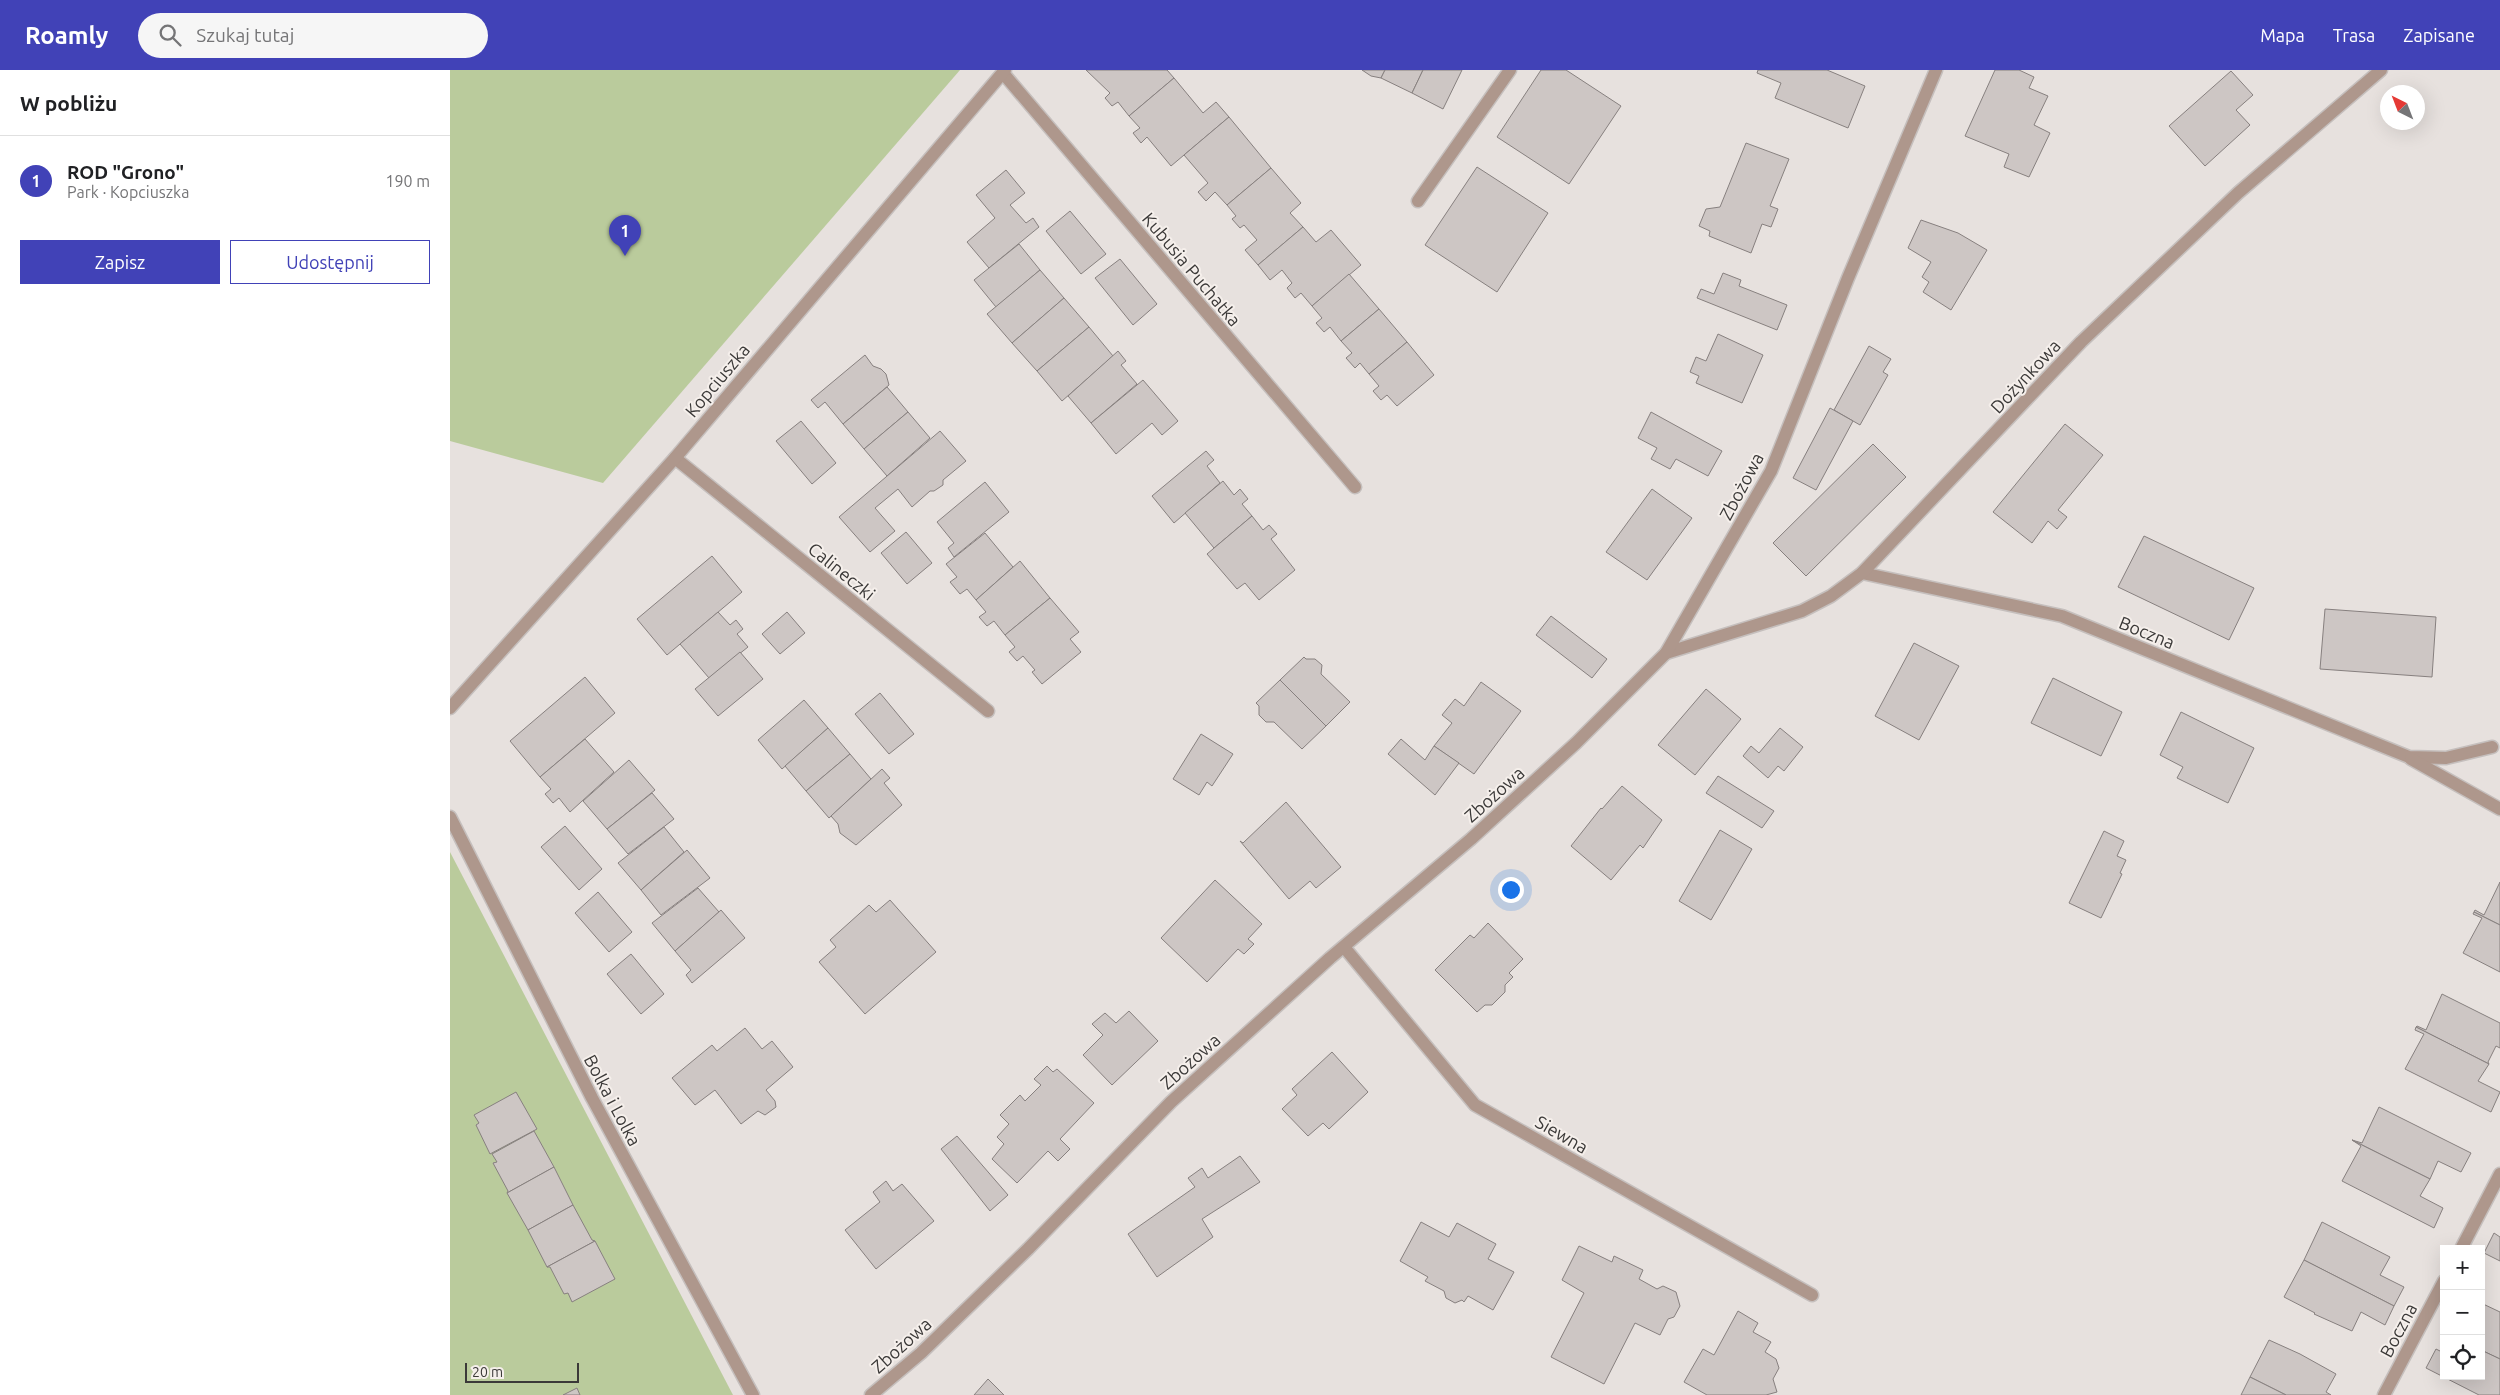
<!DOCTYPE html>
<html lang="pl">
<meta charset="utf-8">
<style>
:root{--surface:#fff;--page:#f6f6f6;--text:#202124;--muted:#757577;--line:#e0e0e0;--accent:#4142b7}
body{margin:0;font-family:Ubuntu,sans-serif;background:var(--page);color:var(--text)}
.controls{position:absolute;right:15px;bottom:15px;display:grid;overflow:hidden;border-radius:0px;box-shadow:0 5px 20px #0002}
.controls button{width:45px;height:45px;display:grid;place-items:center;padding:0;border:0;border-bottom:1px solid var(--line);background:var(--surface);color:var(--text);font:25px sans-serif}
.compass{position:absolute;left:1930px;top:15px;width:45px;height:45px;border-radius:50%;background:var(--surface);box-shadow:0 5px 20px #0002;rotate:318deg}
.scale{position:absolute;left:15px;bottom:12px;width:114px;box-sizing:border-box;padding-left:5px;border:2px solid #3b3938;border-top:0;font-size:14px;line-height:18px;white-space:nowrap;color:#3b3938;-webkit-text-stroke:4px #f5efeb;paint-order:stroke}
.you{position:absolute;left:1060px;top:819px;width:18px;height:18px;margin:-12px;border:4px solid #fff;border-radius:50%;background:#1a73e8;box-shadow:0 0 0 8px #1a73e833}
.badge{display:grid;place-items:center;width:32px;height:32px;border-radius:50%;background:var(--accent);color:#fff;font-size:16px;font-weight:700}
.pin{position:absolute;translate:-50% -41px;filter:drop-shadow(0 1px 2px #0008)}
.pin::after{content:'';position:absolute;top:26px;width:18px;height:15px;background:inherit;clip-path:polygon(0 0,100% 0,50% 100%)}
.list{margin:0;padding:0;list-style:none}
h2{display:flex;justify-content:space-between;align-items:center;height:65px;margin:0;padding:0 20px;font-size:21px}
h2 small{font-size:16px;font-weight:400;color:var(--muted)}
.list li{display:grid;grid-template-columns:32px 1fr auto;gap:15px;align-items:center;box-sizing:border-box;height:90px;padding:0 20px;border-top:1px solid var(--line)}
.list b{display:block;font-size:19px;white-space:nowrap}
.list p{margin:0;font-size:16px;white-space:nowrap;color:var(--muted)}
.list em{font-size:16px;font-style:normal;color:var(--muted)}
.actions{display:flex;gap:10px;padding:15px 20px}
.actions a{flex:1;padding:11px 0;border:1px solid var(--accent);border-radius:0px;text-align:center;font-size:18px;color:var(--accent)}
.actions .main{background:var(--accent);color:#fff}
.icon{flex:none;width:28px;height:28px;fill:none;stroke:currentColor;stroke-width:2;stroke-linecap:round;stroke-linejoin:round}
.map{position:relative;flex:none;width:2050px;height:1325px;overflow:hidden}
header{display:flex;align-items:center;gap:30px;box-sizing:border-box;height:70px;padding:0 25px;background:var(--accent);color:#fff}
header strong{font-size:24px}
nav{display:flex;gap:28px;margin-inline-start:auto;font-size:18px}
.search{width:350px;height:45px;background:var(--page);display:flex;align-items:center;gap:12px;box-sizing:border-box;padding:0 18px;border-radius:28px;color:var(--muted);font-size:19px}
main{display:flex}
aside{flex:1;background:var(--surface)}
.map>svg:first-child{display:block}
.green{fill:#bacb9c}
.building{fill:#cdc6c4;stroke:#87807f}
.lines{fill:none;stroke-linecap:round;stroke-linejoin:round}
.lane-casing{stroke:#c5bfbd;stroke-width:15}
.street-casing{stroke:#c5bfbd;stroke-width:15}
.lane{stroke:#ae978c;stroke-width:12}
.street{stroke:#ae978c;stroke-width:12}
.labels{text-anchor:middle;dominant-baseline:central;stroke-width:4;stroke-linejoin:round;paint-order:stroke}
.street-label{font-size:18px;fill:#3b3938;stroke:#f5efeb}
</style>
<header>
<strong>Roamly</strong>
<div class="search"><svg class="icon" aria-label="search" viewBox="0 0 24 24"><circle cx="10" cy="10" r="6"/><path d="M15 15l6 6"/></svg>Szukaj tutaj</div>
<nav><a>Mapa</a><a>Trasa</a><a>Zapisane</a></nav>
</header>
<main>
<aside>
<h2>W pobliżu<small></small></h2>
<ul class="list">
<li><span class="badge">1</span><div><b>ROD &quot;Grono&quot;</b><p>Park · Kopciuszka</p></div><em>190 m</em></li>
</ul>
<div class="actions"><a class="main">Zapisz</a><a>Udostępnij</a></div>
</aside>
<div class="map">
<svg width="2050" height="1325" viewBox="0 0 2050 1325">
<rect width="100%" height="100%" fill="#e7e1de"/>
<g class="green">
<polygon points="0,0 510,0 153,413 0,371"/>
<polygon points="0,782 283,1325 0,1325"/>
</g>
<g class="building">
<polygon points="636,0 717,0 724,8 679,46 668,32 662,36 655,28 660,23"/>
<polygon points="912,0 935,0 931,8 921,6"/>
<polygon points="935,0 973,0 962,23 931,8"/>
<polygon points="973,0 1012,0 993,39 962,23"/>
<polygon points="1091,0 1116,0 1171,36 1119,114 1047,67"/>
<polygon points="1308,0 1377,0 1415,16 1398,58 1325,28 1331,13 1307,3"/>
<polygon points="1545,0 1569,0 1584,7 1579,18 1598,26 1584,55 1600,63 1579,107 1554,97 1559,84 1515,66"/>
<polygon points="1781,1 1803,25 1786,40 1800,55 1755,96 1719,56"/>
<polygon points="724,8 753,43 766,32 779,47 721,96 697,67 691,73 683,63 690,58 679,46"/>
<polygon points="779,47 821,98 777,135 765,122 756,131 748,122 758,113 734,85"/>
<polygon points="1296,73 1339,89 1320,136 1328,139 1321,157 1312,154 1301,183 1259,166 1260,161 1249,156 1256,139 1270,137"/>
<polygon points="1027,97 1098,143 1047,222 975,175"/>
<polygon points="821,98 851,133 840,143 853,157 808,195 795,180 807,170 794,155 790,158 782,149 786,146 777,135"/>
<polygon points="556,100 575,123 560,135 576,153 583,148 589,157 539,198 517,172 545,148 526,125"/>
<polygon points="620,141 656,184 631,204 596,161"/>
<polygon points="1471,150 1508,163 1537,180 1501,240 1473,222 1479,212 1472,207 1481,192 1458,178"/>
<polygon points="853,157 866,172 881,160 911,195 862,236 851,223 845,228 837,218 842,213 832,200 820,210 808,195"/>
<polygon points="569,174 590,200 546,237 524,210"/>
<polygon points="670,189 707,234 683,255 645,208"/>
<polygon points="590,200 614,228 562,273 537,244"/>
<polygon points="1273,203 1291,210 1289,216 1337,235 1327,260 1247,228 1251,219 1264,224"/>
<polygon points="899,204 929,239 891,271 880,257 874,262 866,253 872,248 862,236"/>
<polygon points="614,228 639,257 587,301 562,273"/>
<polygon points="929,239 957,272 919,304 910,293 905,298 896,288 902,283 891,271"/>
<polygon points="639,257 663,286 612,331 587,301"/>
<polygon points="1268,264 1313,285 1292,333 1246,313 1249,306 1240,302 1246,287 1256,291"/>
<polygon points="957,272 984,305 947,336 937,325 931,330 923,321 929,316 919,304"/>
<polygon points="1419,276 1441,289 1433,302 1438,305 1410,355 1384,340"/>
<polygon points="668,281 676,291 671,295 687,314 641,353 618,326"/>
<polygon points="415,285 423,296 431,299 436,304 439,315 393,354 375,332 368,338 361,330"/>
<polygon points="693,310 728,351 712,365 702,353 666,384 641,353"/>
<polygon points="437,317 458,342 414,379 393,354"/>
<polygon points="1380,338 1403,351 1366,420 1343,408"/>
<polygon points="458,342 480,368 437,406 414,379"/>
<polygon points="1201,342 1272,381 1258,406 1226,389 1220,399 1201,389 1207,378 1188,368"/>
<polygon points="351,351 386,393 362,414 326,371"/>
<polygon points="1615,354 1653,385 1608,440 1617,447 1607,459 1598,451 1582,473 1543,442"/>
<polygon points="490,361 516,391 493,410 493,415 484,421 480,421 462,437 448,419 425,438 445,461 420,482 389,447"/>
<polygon points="1423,374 1456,407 1356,506 1323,473"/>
<polygon points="756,381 764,390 757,396 770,413 724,453 702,426"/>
<polygon points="773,411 784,425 790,419 798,429 792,434 802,446 764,478 735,443"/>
<polygon points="535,412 559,442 504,487 498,478 504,473 487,452"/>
<polygon points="1202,419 1242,448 1197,510 1156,482"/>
<polygon points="802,446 813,460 819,455 827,464 821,469 845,500 809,530 795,513 787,519 757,484"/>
<polygon points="456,462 482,493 457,514 431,483"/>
<polygon points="535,463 563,497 526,530 517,519 510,524 500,512 507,507 496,494"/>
<polygon points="1694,466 1804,518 1779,570 1668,517"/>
<polygon points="262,486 292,522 217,585 187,549"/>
<polygon points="570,491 600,528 555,565 544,551 537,556 529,547 536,542 526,530"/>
<polygon points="600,528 629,562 620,569 631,582 592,614 582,602 585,600 573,586 567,591 559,582 565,577 555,565"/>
<polygon points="1875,539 1986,547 1982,607 1870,599"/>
<polygon points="268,542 280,555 286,550 293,559 287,564 298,577 259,608 230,574"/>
<polygon points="337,542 355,563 330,584 312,564"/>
<polygon points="1101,546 1157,589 1142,608 1086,565"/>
<polygon points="1464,573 1509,596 1469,670 1425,646"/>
<polygon points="290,582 313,609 268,646 245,619"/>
<polygon points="854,587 856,589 865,589 872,595 871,604 900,632 876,656 830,610"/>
<polygon points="135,607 165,643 90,707 60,671"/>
<polygon points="1603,608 1672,642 1651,686 1581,653"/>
<polygon points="830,610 876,656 852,679 824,652 816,652 809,645 809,636 806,633"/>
<polygon points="1031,612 1071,641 1024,704 984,676 1002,653 992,645 1005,629 1014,636"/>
<polygon points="1256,619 1291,649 1245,705 1208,675"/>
<polygon points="430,623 464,664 439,684 405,644"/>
<polygon points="354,630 378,658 332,699 308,670"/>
<polygon points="1731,642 1804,678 1778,733 1727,708 1733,697 1710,685"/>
<polygon points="378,658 400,684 356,721 335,696"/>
<polygon points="1330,658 1353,677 1334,701 1328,696 1318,708 1293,686 1301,676 1309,683"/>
<polygon points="751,664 783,684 762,716 757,712 749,725 723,709"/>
<polygon points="135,669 164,702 120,742 109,728 103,733 95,724 101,719 90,707"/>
<polygon points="951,669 975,690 984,676 1009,693 985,725 938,684"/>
<polygon points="400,684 421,709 379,748 356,721"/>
<polygon points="179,690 205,720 157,759 133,731"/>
<polygon points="432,699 440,708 434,713 452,735 406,775 390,763 388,754 381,746"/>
<polygon points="1268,706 1324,741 1312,758 1256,723"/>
<polygon points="1172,716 1212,750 1193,778 1190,775 1161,810 1121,776 1151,738 1152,739"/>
<polygon points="202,723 224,749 178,784 157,759"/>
<polygon points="836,732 891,797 866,818 860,811 839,829 790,771 793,773"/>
<polygon points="115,756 152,799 129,820 91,777"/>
<polygon points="214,757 234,782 191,820 168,793"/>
<polygon points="1270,760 1302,779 1261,850 1229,831"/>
<polygon points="1654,761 1674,771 1667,786 1676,790 1670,803 1672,804 1651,848 1619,833"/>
<polygon points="237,780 260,808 211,845 191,820"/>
<polygon points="765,810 812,854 798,869 804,874 794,884 788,879 757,912 711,868"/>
<polygon points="2050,812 2050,855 2024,842 2025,840 2034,845"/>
<polygon points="248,818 269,842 225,881 202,853"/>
<polygon points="148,822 182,862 159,882 125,843"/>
<polygon points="440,830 486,882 415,944 369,892 386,877 380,870 419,835 426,842"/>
<polygon points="271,840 295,868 242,913 236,905 241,900 225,881"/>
<polygon points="2024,842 2050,855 2050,902 2013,883 2032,848 2023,844"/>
<polygon points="1038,853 1073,889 1059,903 1063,907 1055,915 1055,922 1042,935 1035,935 1027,942 985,900 1020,865 1024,868"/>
<polygon points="181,884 214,924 191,944 157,904"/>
<polygon points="1992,924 2050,953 2050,978 2046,976 2038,992 2039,994 1966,957 1967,956 1976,960"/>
<polygon points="679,941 708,971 662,1015 633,985 653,965 642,954 655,943 666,953"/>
<polygon points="1966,957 2039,994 2028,1011 2050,1022 2041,1042 1955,999 1974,964 1965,960"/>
<polygon points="295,958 312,979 322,971 343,997 316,1020 325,1031 326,1037 315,1045 308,1041 291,1054 265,1020 245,1035 222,1008 262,975 267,981"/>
<polygon points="882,982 918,1022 879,1059 873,1053 858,1066 832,1039 847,1025 842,1019"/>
<polygon points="597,996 603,1002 607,999 644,1033 610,1069 620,1079 608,1091 598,1081 567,1113 542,1089 554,1074 547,1067 559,1054 550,1045 570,1025 575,1031 591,1015 584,1009"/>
<polygon points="66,1022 87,1059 40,1084 26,1055 29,1053 24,1045"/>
<polygon points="1929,1037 2021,1083 2011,1102 1988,1091 1980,1109 1902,1070 1912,1073"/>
<polygon points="84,1061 104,1097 57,1123 58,1121 43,1093 47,1092 42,1084"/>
<polygon points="507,1066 558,1125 540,1141 491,1079"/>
<polygon points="1902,1070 1980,1109 1970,1126 1993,1138 1984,1158 1892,1111 1911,1076"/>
<polygon points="790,1086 810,1112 752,1149 763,1167 707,1207 678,1164 745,1117 738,1108 752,1098 758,1108"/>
<polygon points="104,1097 123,1135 78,1160 57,1123"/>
<polygon points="436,1111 443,1121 452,1114 484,1151 426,1199 395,1160 430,1132 423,1122"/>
<polygon points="123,1135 142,1170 145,1171 97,1197 78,1160"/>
<polygon points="971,1152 999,1167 1007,1153 1046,1174 1038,1189 1064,1202 1043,1240 1018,1226 1014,1232 1012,1230 1005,1233 996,1228 994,1221 975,1211 978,1207 950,1191"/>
<polygon points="1872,1152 1940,1187 1930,1205 1954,1217 1944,1236 1854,1190"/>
<polygon points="2044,1163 2050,1167 2050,1191 2034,1183"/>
<polygon points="145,1171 165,1209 122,1232 118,1223 114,1224 100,1197 97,1197"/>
<polygon points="1129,1176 1162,1192 1164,1186 1193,1200 1189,1209 1207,1219 1213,1216 1226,1222 1230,1236 1224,1247 1218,1249 1210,1265 1185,1253 1154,1314 1101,1287 1134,1223 1112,1210"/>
<polygon points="1854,1190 1944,1236 1935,1255 1911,1242 1902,1261 1864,1244 1865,1243 1834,1227"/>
<polygon points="2031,1233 2050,1242 2050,1289 2031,1280"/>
<polygon points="1288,1241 1308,1253 1303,1262 1321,1272 1315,1282 1326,1289 1329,1298 1323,1309 1327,1322 1316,1325 1257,1325 1234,1312 1253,1279 1264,1285"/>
<polygon points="1819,1270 1850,1284 1886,1304 1876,1322 1881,1325 1836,1325 1800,1307"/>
<polygon points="1986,1279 1994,1283 1994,1306 2031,1306 2031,1280 2050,1289 2050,1325 2029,1325 1976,1298"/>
<polygon points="1800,1307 1836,1325 1791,1325"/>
<polygon points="538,1309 554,1325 524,1325"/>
<polygon points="127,1318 130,1325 113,1325"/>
</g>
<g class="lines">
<defs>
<polyline id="lane" points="968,131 1060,0"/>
<g id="street">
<polyline points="553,3 905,417"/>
<polyline points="225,388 538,641"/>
<polyline points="1412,503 1612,546 1959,687 1996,688 2042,677"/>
<polyline points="1216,583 1352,541 1381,526 1412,503 1631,272 1788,123 1931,0"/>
<polyline points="0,638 225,388 555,0"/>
<polyline points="1961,689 2050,739"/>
<polyline points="0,747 142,1028 303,1325"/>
<polyline points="894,877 1025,1035 1362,1225"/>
<polyline points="2011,1179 2050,1104"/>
<polyline points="421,1325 471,1283 578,1179 721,1032 880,888 1021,769 1126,673 1216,583 1321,401 1398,208 1486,0"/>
<polyline points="1934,1325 1994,1211"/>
</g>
</defs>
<use href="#lane" class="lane-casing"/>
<use href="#street" class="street-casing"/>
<use href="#lane" class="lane"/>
<use href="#street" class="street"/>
</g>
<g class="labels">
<g class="street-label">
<text transform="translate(742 199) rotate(50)">Kubusia Puchatka</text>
<text transform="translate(1575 306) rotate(-47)">Dożynkowa</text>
<text transform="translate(267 310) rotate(-50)">Kopciuszka</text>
<text transform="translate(1291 416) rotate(-62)">Zbożowa</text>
<text transform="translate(392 501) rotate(39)">Calineczki</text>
<text transform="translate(1697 562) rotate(22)">Boczna</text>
<text transform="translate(1044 724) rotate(-42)">Zbożowa</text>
<text transform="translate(740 991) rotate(-42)">Zbożowa</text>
<text transform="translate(163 1030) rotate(62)">Bolka i Lolka</text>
<text transform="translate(1112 1064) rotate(30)">Siewna</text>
<text transform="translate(1948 1260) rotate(-62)">Boczna</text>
<text transform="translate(451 1275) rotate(-42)">Zbożowa</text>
</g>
</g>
</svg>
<div class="controls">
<button>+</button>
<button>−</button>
<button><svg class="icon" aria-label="locate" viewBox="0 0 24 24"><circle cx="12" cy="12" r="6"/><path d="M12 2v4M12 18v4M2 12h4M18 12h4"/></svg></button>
</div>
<svg class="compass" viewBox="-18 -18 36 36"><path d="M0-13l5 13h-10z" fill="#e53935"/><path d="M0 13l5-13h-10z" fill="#757577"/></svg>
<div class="scale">20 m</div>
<div class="you"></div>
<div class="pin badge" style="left:175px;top:186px">1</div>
</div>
</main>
